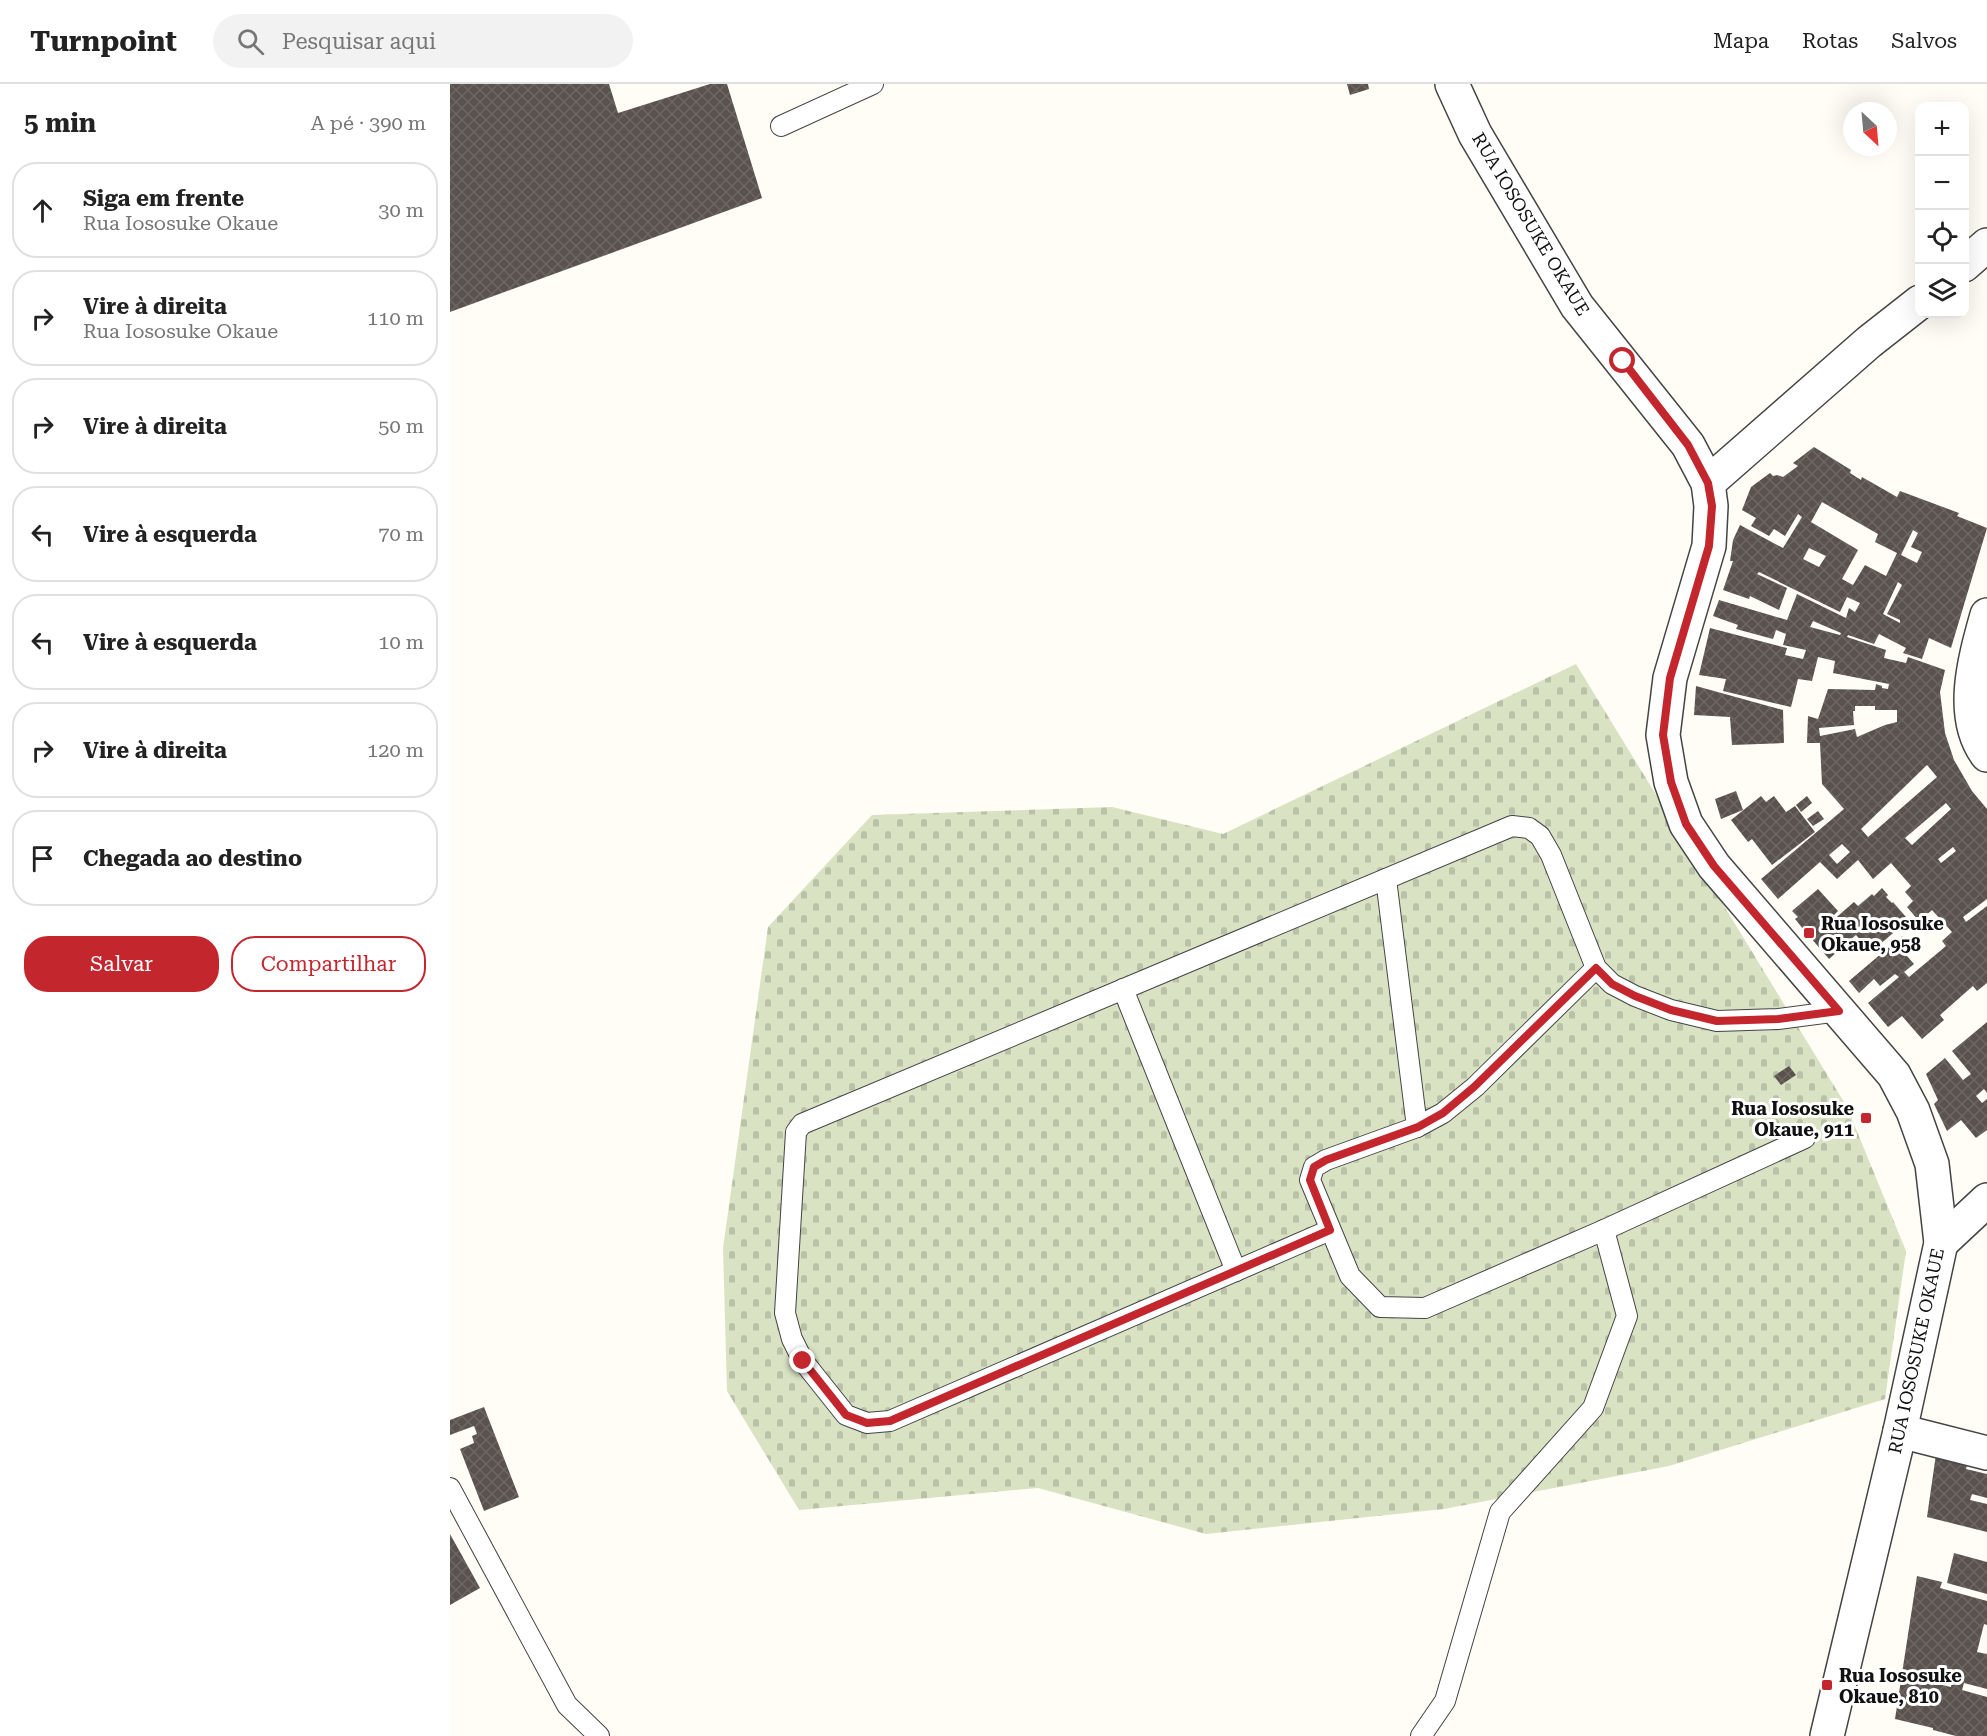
<!DOCTYPE html>
<html lang="pt">
<meta charset="utf-8">
<style>
:root{--surface:#fff;--page:#f2f2f2;--text:#222;--muted:#767676;--line:#e0e0e0;--accent:#c4262e}
body{margin:0;font-family:"Roboto Serif",serif;background:var(--page);color:var(--text)}
.controls{position:absolute;right:18px;top:18px;display:grid;overflow:hidden;border-radius:12px;box-shadow:0 6px 24px #0002}
.controls button{width:54px;height:54px;display:grid;place-items:center;padding:0;border:0;border-bottom:2px solid var(--line);background:var(--surface);color:var(--text);font:30px sans-serif}
.compass{position:absolute;left:1393px;top:18px;width:54px;height:54px;border-radius:50%;background:var(--surface);box-shadow:0 6px 24px #0002;rotate:154deg}
.stop{position:absolute;width:18px;height:18px;margin:-14px;border:4px solid #c4262e;border-radius:50%;background:#fff}
.stop.end{background:#c4262e;border-color:#fff;box-shadow:0 2px 6px #0008}
.list{margin:0;padding:0;list-style:none}
h2{display:flex;justify-content:space-between;align-items:center;height:78px;margin:0;padding:0 24px;font-size:26px}
h2 small{font-size:20px;font-weight:400;color:var(--muted)}
.list li{display:grid;grid-template-columns:39px 1fr auto;gap:18px;align-items:center;box-sizing:border-box;height:96px;margin:0 12px 12px;padding:0 12px;border:2px solid var(--line);border-radius:24px}
.list b{display:block;font-size:22px;white-space:nowrap}
.list p{margin:0;font-size:20px;white-space:nowrap;color:var(--muted)}
.list em{font-size:20px;font-style:normal;color:var(--muted)}
.actions{display:flex;gap:12px;padding:18px 24px}
.actions a{flex:1;padding:14px 0;border:2px solid var(--accent);border-radius:24px;text-align:center;font-size:21px;color:var(--accent)}
.actions .main{background:var(--accent);color:#fff}
.icon{flex:none;width:33px;height:33px;fill:none;stroke:currentColor;stroke-width:2;stroke-linecap:round;stroke-linejoin:round}
.map{position:relative;flex:none;width:1537px;height:1652px;overflow:hidden}
header{display:flex;align-items:center;gap:36px;box-sizing:border-box;height:84px;padding:0 30px;background:var(--surface);border-bottom:2px solid var(--line)}
header strong{font-size:28px}
nav{display:flex;gap:33px;margin-inline-start:auto;font-size:21px}
.search{width:420px;height:54px;background:var(--page);display:flex;align-items:center;gap:15px;box-sizing:border-box;padding:0 21px;border-radius:33px;color:var(--muted);font-size:22px}
main{display:flex}
aside{flex:1;background:var(--surface)}
.map>svg:first-child{display:block}
.cemetery{fill:url(#cemetery-stones)}
.building{fill:url(#building-cross-hatch);fill-rule:evenodd}
.lines{fill:none;stroke-linecap:round;stroke-linejoin:round}
.lane-casing{stroke:#444;stroke-width:22}
.street-casing{stroke:#444;stroke-width:36}
.lane{stroke:#fff;stroke-width:20}
.street{stroke:#fff;stroke-width:33}
.route{stroke:#c4262e;stroke-width:8}
.poi-dot{fill:#c4262e;stroke:#fff;stroke-width:2}
.labels{text-anchor:middle;dominant-baseline:central;stroke-width:6;stroke-linejoin:round;paint-order:stroke}
.street-label{font-size:18px;fill:#111;stroke:#fff}
.poi-label{font-size:18px;font-weight:bold;fill:#111;stroke:#fff;text-anchor:start}
</style>
<header>
<strong>Turnpoint</strong>
<div class="search"><svg class="icon" aria-label="search" viewBox="0 0 24 24"><circle cx="10" cy="10" r="6"/><path d="M15 15l6 6"/></svg>Pesquisar aqui</div>
<nav><a>Mapa</a><a>Rotas</a><a>Salvos</a></nav>
</header>
<main>
<aside>
<h2>5 min<small>A pé · 390 m</small></h2>
<ul class="list">
<li><svg class="icon" aria-label="ahead" viewBox="0 0 24 24"><path d="M12 20V5M6 11l6-6 6 6"/></svg><div><b>Siga em frente</b><p>Rua Iososuke Okaue</p></div><em>30 m</em></li>
<li><svg class="icon" aria-label="right" viewBox="0 0 24 24"><path d="M7 20v-9h11M14 6l5 5-5 5"/></svg><div><b>Vire à direita</b><p>Rua Iososuke Okaue</p></div><em>110 m</em></li>
<li><svg class="icon" aria-label="right" viewBox="0 0 24 24"><path d="M7 20v-9h11M14 6l5 5-5 5"/></svg><div><b>Vire à direita</b></div><em>50 m</em></li>
<li><svg class="icon" aria-label="left" viewBox="0 0 24 24"><path d="M17 20v-9H6M10 6l-5 5 5 5"/></svg><div><b>Vire à esquerda</b></div><em>70 m</em></li>
<li><svg class="icon" aria-label="left" viewBox="0 0 24 24"><path d="M17 20v-9H6M10 6l-5 5 5 5"/></svg><div><b>Vire à esquerda</b></div><em>10 m</em></li>
<li><svg class="icon" aria-label="right" viewBox="0 0 24 24"><path d="M7 20v-9h11M14 6l5 5-5 5"/></svg><div><b>Vire à direita</b></div><em>120 m</em></li>
<li><svg class="icon" aria-label="arrive" viewBox="0 0 24 24"><path d="M6 21V4h12l-3 4 3 4H6"/></svg><div><b>Chegada ao destino</b></div></li>
</ul>
<div class="actions"><a class="main">Salvar</a><a>Compartilhar</a></div>
</aside>
<div class="map">
<svg width="1537" height="1652" viewBox="0 0 1537 1652">
<defs>
<pattern id="cemetery-stones" width="16" height="16" patternUnits="userSpaceOnUse" patternTransform="scale(1.5)"><rect width="16" height="16" fill="#d9e3c4"/><path d="M2 7V4a2 2 0 0 1 4 0v3zM10 15v-3a2 2 0 0 1 4 0v3z" fill="#b9c2a7"/></pattern>
<pattern id="building-cross-hatch" width="8" height="8" patternUnits="userSpaceOnUse" patternTransform="scale(1.5)"><rect width="8" height="8" fill="#5a524d"/><path d="M0 0l8 8M0 8l8-8" fill="none" stroke="#6d6662"/></pattern>
</defs>
<rect width="100%" height="100%" fill="#fffdf5"/>
<polygon class="cemetery" points="1126,580 1397,1023 1456,1167 1435,1315 1219,1382 994,1425 756,1450 588,1404 349,1426 277,1307 273,1164 318,843 422,731 662,723 773,750"/>
<g class="building">
<polygon points="0,0 159,0 168,29 260,0 277,0 312,114 0,228"/>
<polygon points="897,0 918,0 919,5 900,11"/>
<path d="M1364,363l37,23 -1,3 11,7 1,-3 35,20 3,-6 59,22 -2,3 30,12 -36,120 -22,-10 -7,21 -19,-6 3,-5 -27,-14 -5,10 -26,-9 -1,2 39,13 -2,8 22,5 2,-6 37,13 -5,22 5,41 9,27 18,31 15,18v90l-24,18 3,5 21,-16v77l-10,8 -4,-5 -33,29 4,5 -22,19 -20,-23 -14,11 -20,-24 31,-26 -4,-3 -15,12 -6,-7 -15,14 -10,-12 53,-45 4,5 -7,6 15,17 -10,8 5,5 37,-31 -4,-5 10,-9 -20,-22 -13,11 -12,-14 6,-6 -8,-9 6,-6 -20,-23 -18,16 -15,-19 -21,19 -17,-17 -42,37 -17,-20 83,-70 -22,-25 -2,-41h-13l1,-27 10,3 10,-30 47,1 1,-6 6,2v2l6,1 1,-5 -56,-11 2,-12 -17,-4 -6,24 -14,-2 -7,28 -68,-16 3,-12 -27,-4 11,-47 77,20 -2,7 18,4 3,-9 -23,-5 3,-11 -10,-4 -3,9 -37,-10 2,-4 -25,-9 6,-16 68,20 10,-26 49,24 3,-10 6,4 5,-9 -13,-6 -7,15 -81,-40 -2,2 30,14 -8,22 -29,-14 -1,3 -26,-9 10,-29h-3l3,-21 7,-15 43,23 19,-31 -4,-3 -13,22 -11,-7 -5,7 -18,-10 5,-8 -14,-8 9,-23 19,-14 3,3 4,-1 6,2 15,-11 -5,-3zM1372,418l56,32 -3,8 22,11 -11,23 -21,-11 -12,20 -11,-6 16,-29 -47,-28zM1463,446l5,3 -7,14 11,5 -5,11 -16,-8zM1359,464l17,8 -7,11 -16,-8zM1448,498l4,3 -15,29 13,6v3l-17,-9zM1363,537l28,12 -1,2 -30,-8zM1405,622h20v4h22v12l-12,3 -28,12 -2,-8 -35,7 -1,-8 35,-3 -1,-14h2zM1477,681l10,12 -69,60 -7,-8zM1496,719l5,6 -39,36 -7,-7zM1392,760l8,8 -13,12 -8,-9zM1503,763l3,4 -15,12 -3,-4z"/>
<polygon points="1246,602 1333,626 1334,659 1282,661 1280,633 1244,631"/>
<polygon points="1286,707 1293,726 1271,735 1265,715"/>
<polygon points="1311,712 1316,718 1324,712 1336,728 1345,722 1365,748 1322,781 1302,755 1298,758 1281,736"/>
<polygon points="1357,712 1362,719 1351,728 1346,721"/>
<polygon points="1368,727 1374,735 1363,742 1357,735"/>
<polygon points="1432,804 1438,811 1436,813 1442,819 1443,818 1456,833 1447,841 1449,844 1421,868 1406,851 1379,875 1360,853 1363,850 1357,844 1354,846 1345,835 1348,833 1342,827 1368,805 1388,827 1380,835 1382,837 1404,818 1408,822 1422,810 1424,812"/>
<polygon points="1537,938 1537,1009 1534,1005 1526,1012 1532,1019 1537,1015 1537,1046 1526,1054 1511,1036 1497,1047 1484,1020 1488,1016 1476,990 1495,974 1513,996 1521,990 1502,967"/>
<polygon points="1339,982 1346,991 1331,1001 1324,992"/>
<polygon points="34,1323 69,1413 34,1427 10,1365 24,1359 22,1352 27,1350 24,1342 0,1351 0,1336"/>
<polygon points="1486,1370 1518,1378 1516,1385 1537,1390 1537,1414 1522,1410 1520,1416 1537,1420 1537,1448 1477,1433"/>
<polygon points="0,1450 30,1504 0,1521"/>
<polygon points="1504,1469 1537,1478 1537,1510 1497,1499"/>
<path d="M1467,1492l25,6 -2,6 47,13v24l-3,-1 -7,28 10,2v35l-23,-6 -2,7 25,7v39h-31l-23,-6v-2l-38,-9zM1477,1589l25,6 -1,8 -26,-6z"/>
</g>
<g class="lines">
<defs>
<g id="lane">
<polyline points="331,42 423,0"/>
<polyline points="936,795 967,1043"/>
<polyline points="1146,884 1025,1003 993,1029 967,1043 876,1076 864,1083 860,1096 900,1192 930,1223 975,1224 1154,1146 1355,1054"/>
<polyline points="673,905 786,1187"/>
<polyline points="880,1146 440,1337 417,1339 396,1331 353,1277 342,1255 335,1229 346,1048 352,1040 1062,742 1079,744 1090,752 1101,771 1146,884 1162,900 1185,912 1221,926 1267,937 1328,935 1389,927"/>
<polyline points="0,1404 117,1621 149,1652"/>
<polyline points="971,1652 995,1617 1050,1428 1143,1324 1177,1232 1154,1146"/>
</g>
<g id="street">
<polyline points="1002,0 1025,50 1127,222 1238,361 1258,399 1261,422 1259,462 1220,594 1213,651 1221,698 1236,740 1264,782 1444,991 1463,1027 1482,1080 1491,1159 1450,1347 1377,1652"/>
<polyline points="1514,181 1537,161"/>
<polyline points="1258,399 1419,258 1470,218"/>
<path d="M1537,531c-12,43 -29,101 0,140"/>
<polyline points="1491,1159 1537,1116"/>
<polyline points="1450,1347 1537,1369"/>
</g>
</defs>
<use href="#lane" class="lane-casing"/>
<use href="#street" class="street-casing"/>
<use href="#lane" class="lane"/>
<use href="#street" class="street"/>
</g>
<g class="lines">
<polyline class="route" points="353,1277 396,1331 417,1339 440,1337 880,1146 860,1096 864,1083 876,1076 968,1043 993,1029 1024,1003 1146,884 1162,900 1185,912 1221,926 1267,937 1328,935 1389,927 1264,782 1236,740 1221,698 1213,651 1220,594 1259,462 1262,422 1258,399 1238,361 1173,277"/>
</g>
<g class="poi-dot">
<rect x="1353" y="843" width="12" height="12" rx="3"/>
<rect x="1410" y="1028" width="12" height="12" rx="3"/>
<rect x="1371" y="1595" width="12" height="12" rx="3"/>
</g>
<g class="labels">
<g class="street-label">
<text transform="translate(1081 140) rotate(59)">RUA IOSOSUKE OKAUE</text>
<text transform="translate(1466 1267) rotate(-78)">RUA IOSOSUKE OKAUE</text>
</g>
<g class="poi-label">
<text x="1371" y="839">Rua Iososuke<tspan x="1371" dy="21">Okaue, 958</tspan></text>
<text x="1404" y="1024" text-anchor="end">Rua Iososuke<tspan x="1404" dy="21">Okaue, 911</tspan></text>
<text x="1389" y="1591">Rua Iososuke<tspan x="1389" dy="21">Okaue, 810</tspan></text>
</g>
</g>
</svg>
<div class="controls">
<button>+</button>
<button>−</button>
<button><svg class="icon" aria-label="locate" viewBox="0 0 24 24"><circle cx="12" cy="12" r="6"/><path d="M12 2v4M12 18v4M2 12h4M18 12h4"/></svg></button>
<button><svg class="icon" aria-label="layers" viewBox="0 0 24 24"><path d="M12 4l9 5-9 5-9-5zM3 14l9 5 9-5"/></svg></button>
</div>
<svg class="compass" viewBox="-18 -18 36 36"><path d="M0-13l5 13h-10z" fill="#e53935"/><path d="M0 13l5-13h-10z" fill="#767676"/></svg>
<div class="stop" style="left:1173px;top:277px"></div>
<div class="stop end" style="left:353px;top:1277px"></div>
</div>
</main>
